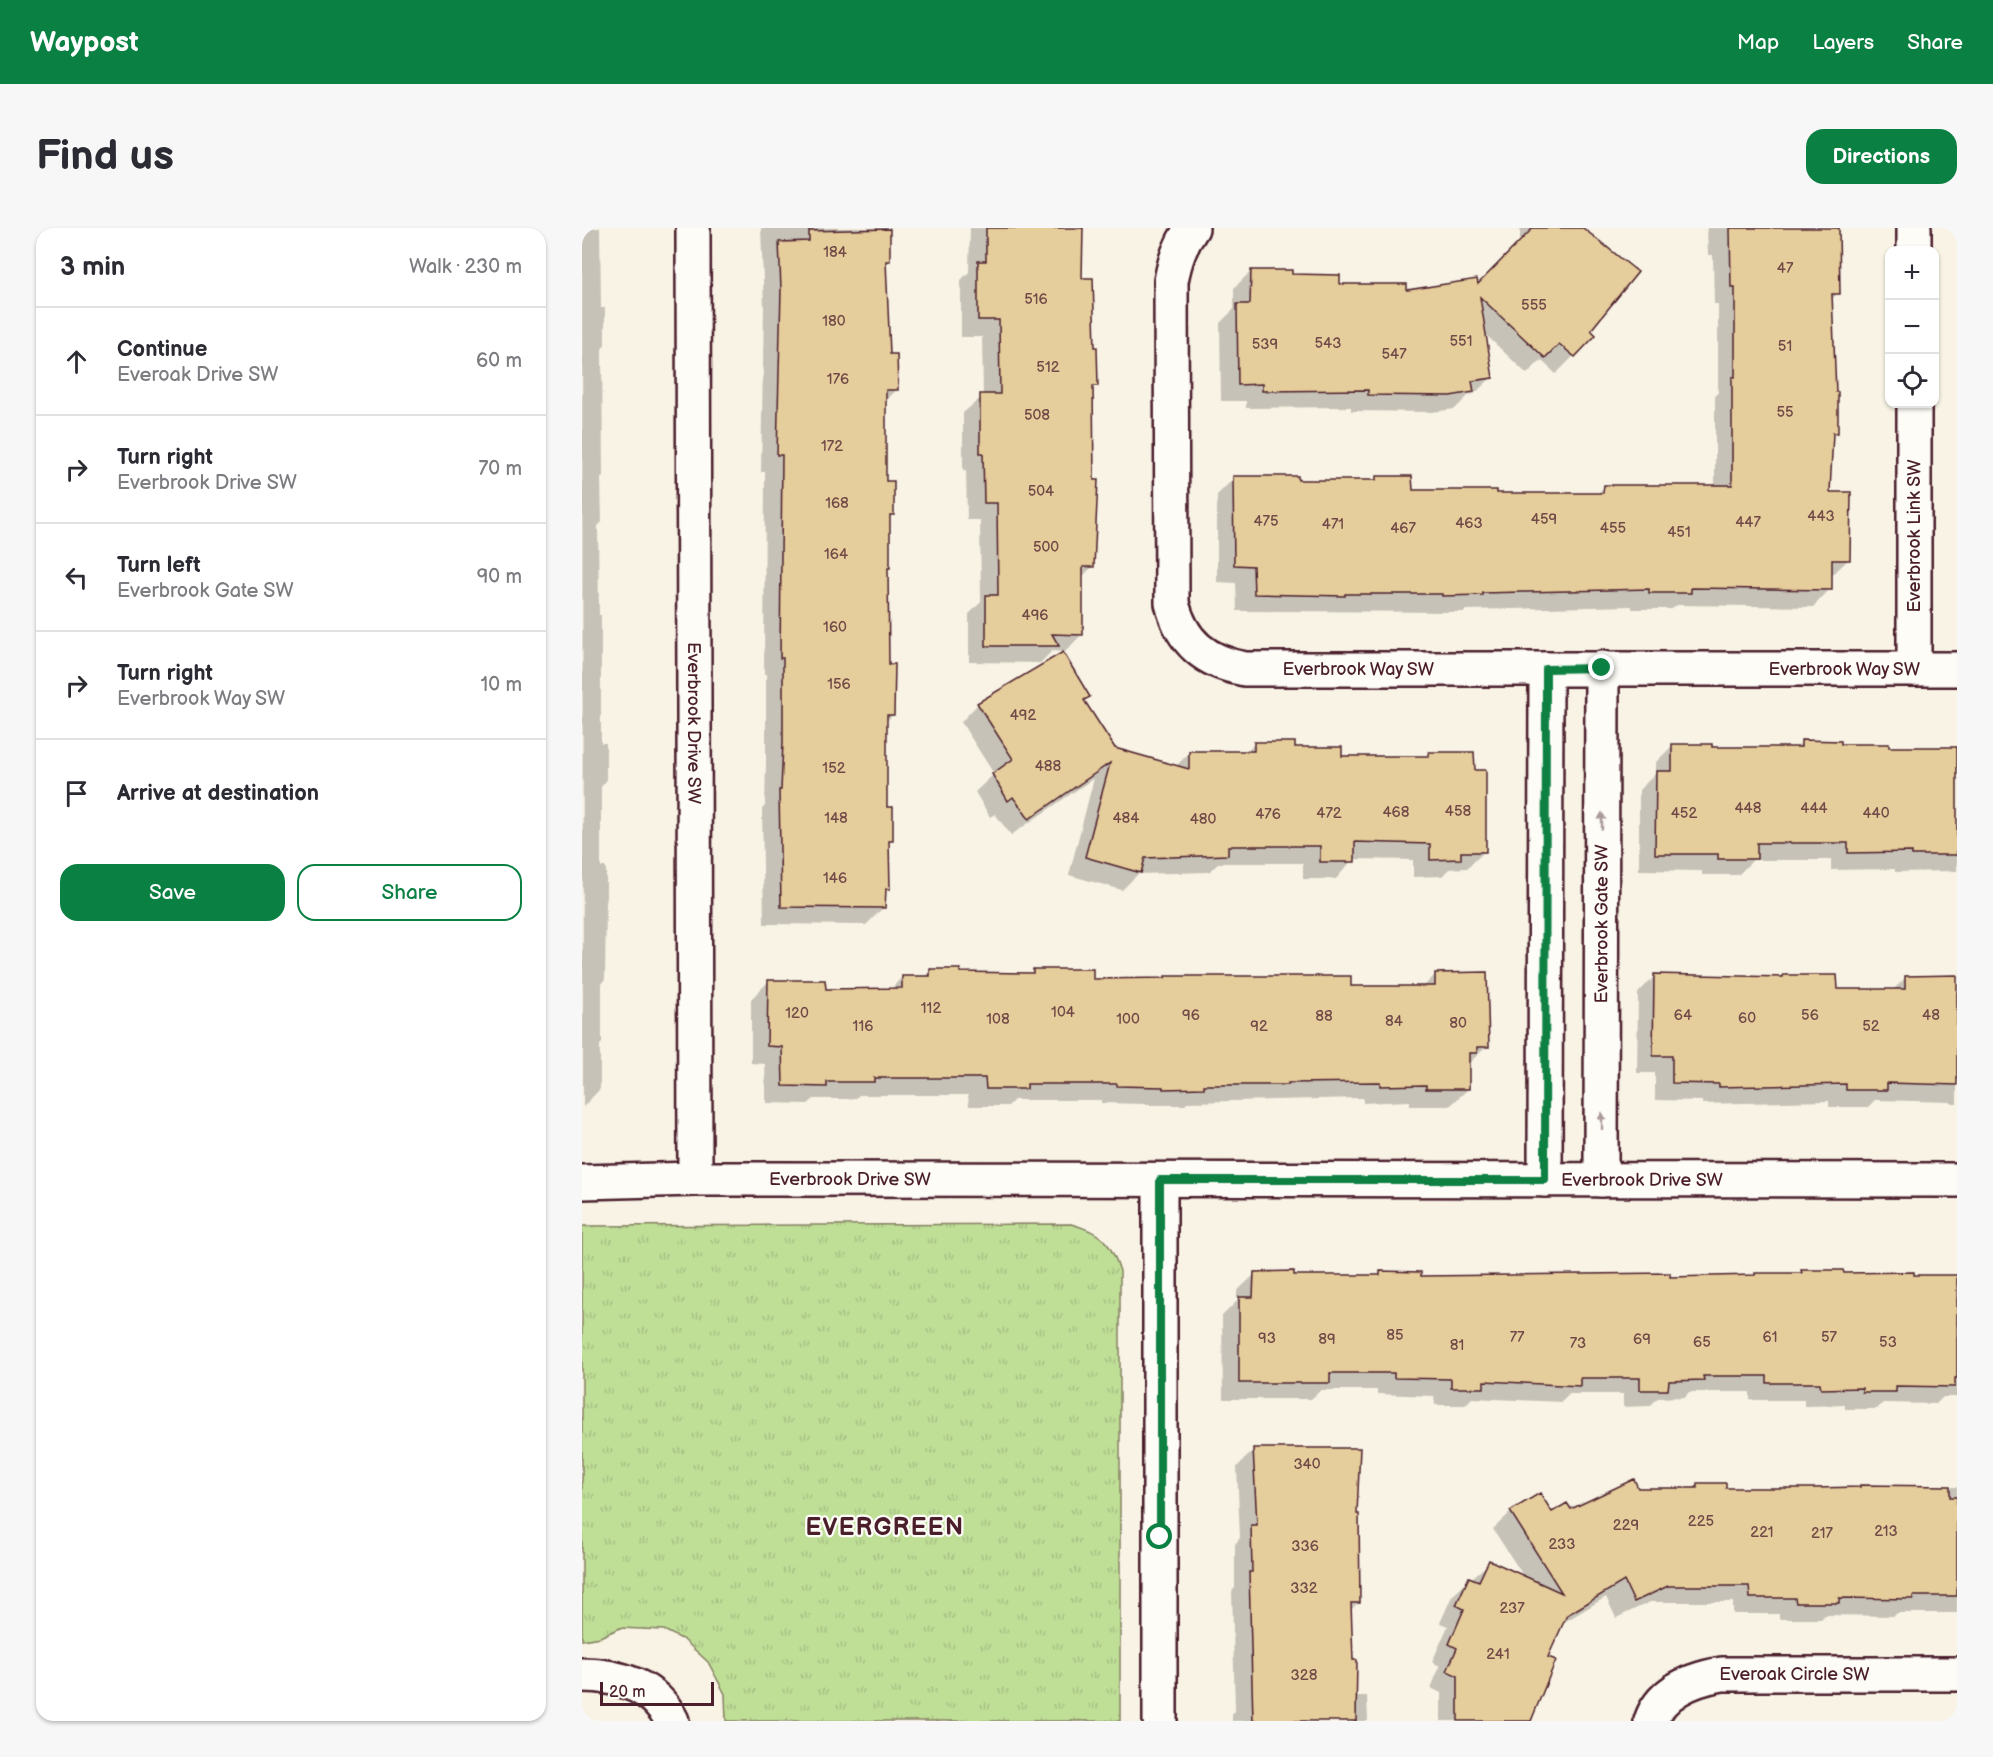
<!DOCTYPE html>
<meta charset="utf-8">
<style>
:root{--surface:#fff;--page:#f7f7f7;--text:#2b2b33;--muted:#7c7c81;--line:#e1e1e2;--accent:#0b8043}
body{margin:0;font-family:"Balsamiq Sans",sans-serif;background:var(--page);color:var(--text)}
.controls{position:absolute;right:18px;top:18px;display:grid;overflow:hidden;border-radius:12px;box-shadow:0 2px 4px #0004}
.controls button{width:54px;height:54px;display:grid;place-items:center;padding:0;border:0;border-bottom:2px solid var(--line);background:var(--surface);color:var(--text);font:30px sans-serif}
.scale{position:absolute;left:18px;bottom:15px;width:114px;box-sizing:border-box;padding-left:6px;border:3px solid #4a1f2b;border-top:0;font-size:16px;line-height:21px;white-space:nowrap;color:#4a1f2b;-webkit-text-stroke:4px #fdfcf7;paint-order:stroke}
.stop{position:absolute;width:18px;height:18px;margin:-14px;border:4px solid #0b8043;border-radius:50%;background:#fff}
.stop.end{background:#0b8043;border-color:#fff;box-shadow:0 2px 6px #0008}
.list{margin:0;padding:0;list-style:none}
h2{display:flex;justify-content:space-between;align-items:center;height:78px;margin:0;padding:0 24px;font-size:26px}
h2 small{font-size:20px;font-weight:400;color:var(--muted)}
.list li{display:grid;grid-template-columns:39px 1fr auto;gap:18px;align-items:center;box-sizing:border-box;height:108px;padding:0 24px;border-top:2px solid var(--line)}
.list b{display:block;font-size:22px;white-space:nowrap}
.list p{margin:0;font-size:20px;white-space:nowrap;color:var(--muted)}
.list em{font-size:20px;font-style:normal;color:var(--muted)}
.actions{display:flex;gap:12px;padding:18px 24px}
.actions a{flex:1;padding:14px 0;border:2px solid var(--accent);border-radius:18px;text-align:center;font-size:21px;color:var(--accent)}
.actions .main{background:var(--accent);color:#fff}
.icon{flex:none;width:33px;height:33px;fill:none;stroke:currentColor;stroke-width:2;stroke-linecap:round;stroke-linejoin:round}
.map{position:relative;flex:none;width:1375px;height:1493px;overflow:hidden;border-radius:18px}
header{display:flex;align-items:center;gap:36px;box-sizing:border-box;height:84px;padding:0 30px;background:var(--accent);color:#fff}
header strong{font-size:28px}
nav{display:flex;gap:33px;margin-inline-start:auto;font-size:21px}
.intro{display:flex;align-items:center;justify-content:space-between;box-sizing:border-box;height:144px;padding:0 36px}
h1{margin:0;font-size:42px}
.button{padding:15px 27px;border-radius:18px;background:var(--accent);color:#fff;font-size:21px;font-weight:700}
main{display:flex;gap:36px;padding:0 36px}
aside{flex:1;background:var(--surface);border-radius:18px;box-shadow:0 2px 4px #0004}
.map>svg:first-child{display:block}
.park{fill:url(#park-tufts);stroke:#847f61;stroke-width:1.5}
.shadow{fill:#0003}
.building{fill:#e6cd9c;stroke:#4a1f2b;stroke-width:1.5}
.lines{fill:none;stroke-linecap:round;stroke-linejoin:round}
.street-casing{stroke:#4a1f2b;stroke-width:38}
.street{stroke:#fdfcf7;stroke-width:33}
.oneway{fill:#ac999b}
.route{stroke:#0b8043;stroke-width:8}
.labels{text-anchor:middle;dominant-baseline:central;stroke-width:4.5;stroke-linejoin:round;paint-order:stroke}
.number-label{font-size:15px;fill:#714a47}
.street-label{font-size:18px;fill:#4a1f2b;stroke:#fdfcf7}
.district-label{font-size:24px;font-weight:bold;letter-spacing:1.5px;fill:#4a1f2b;stroke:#fdfcf7}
</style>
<header>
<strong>Waypost</strong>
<nav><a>Map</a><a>Layers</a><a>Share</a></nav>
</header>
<div class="intro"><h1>Find us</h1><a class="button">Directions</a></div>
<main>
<aside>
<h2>3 min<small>Walk · 230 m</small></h2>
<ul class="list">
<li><svg class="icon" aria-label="ahead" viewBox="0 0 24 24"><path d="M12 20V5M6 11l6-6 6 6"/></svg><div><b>Continue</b><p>Everoak Drive SW</p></div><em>60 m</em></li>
<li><svg class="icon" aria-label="right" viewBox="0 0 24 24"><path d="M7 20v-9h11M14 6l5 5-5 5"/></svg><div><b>Turn right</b><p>Everbrook Drive SW</p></div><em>70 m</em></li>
<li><svg class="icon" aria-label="left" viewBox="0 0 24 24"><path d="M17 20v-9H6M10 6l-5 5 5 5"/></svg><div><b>Turn left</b><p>Everbrook Gate SW</p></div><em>90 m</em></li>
<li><svg class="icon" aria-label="right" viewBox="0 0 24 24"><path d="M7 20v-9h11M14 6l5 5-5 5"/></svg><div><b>Turn right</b><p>Everbrook Way SW</p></div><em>10 m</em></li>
<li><svg class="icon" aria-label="arrive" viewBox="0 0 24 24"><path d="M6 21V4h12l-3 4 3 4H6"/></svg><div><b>Arrive at destination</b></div></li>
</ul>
<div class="actions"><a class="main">Save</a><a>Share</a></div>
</aside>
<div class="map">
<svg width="1375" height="1493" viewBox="0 0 1375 1493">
<defs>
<pattern id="park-tufts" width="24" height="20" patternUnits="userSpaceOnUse" patternTransform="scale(1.5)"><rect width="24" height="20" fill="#bfdf97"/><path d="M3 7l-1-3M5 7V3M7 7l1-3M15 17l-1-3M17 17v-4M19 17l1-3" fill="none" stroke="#a6bf82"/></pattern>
</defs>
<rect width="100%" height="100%" fill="#f8f3e5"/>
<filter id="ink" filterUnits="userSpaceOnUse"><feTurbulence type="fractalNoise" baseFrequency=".0167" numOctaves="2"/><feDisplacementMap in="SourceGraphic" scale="12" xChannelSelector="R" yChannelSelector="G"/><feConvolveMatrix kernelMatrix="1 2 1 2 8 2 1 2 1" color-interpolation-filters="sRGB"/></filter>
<g filter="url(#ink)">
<path class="park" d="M489,996c30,8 40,18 49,47v450h-394l-1,-27 -17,-32 -24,-22 -20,-10 -44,-2 -20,9 -18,3v-414z"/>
<g class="shadow">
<polygon points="0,0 18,0 19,80 23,80 23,117 20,121 21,248 19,250 20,294 16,298 17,387 19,387 19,515 24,515 24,553 19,559 19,639 24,639 24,676 23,751 20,755 20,815 18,817 18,861 1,879"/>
<polygon points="179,0 306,0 307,33 303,36 306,128 314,162 303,173 303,254 311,286 306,291 304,341 305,437 311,487 303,494 303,580 309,612 306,616 306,660 302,664 302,679 284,697 182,696 180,581 183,578 184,533 184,446 182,446 183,244 179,244 182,79"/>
<polygon points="388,0 499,0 498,52 511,121 515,157 510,162 511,338 500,349 500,406 483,424 470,423 458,435 387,434 387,386 399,374 398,292 385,292 384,242 381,242 381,185 401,168 400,109 379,109 379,52 387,44"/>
<polygon points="938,0 998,0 1006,102 1012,107 974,146 959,132 945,146 903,106 910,149 892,166 887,167 873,181 850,184 769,183 769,179 664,180 664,173 639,173 638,95 652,81 652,60 669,43 709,48 757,58 823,64 895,59 938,14"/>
<polygon points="1125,0 1256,0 1256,65 1249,72 1254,204 1249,209 1247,266 1267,331 1249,348 1248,361 1231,379 1095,377 1090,381 1050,381 1050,378 884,382 882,384 655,383 654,355 635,354 635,267 652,250 714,254 790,254 794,250 829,263 913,266 1015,266 1022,259 1133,259 1133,168 1136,164 1136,76 1132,76 1131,27 1126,27"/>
<polygon points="506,469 501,473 532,521 594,538 608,524 664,524 673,515 759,530 844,530 848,526 903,623 885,640 867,641 860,648 831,649 831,632 771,631 754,651 721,651 721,635 637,635 627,644 556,646 540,662 487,647 512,550 429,607 413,586 408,589 393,564 412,546 379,494 396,476"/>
<polygon points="1220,514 1306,520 1375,519 1375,643 1313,644 1313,641 1249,642 1249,632 1171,632 1156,647 1120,647 1120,643 1057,642 1057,562 1073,546 1073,535 1090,518 1128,521 1213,521"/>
<polygon points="451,742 509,752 581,752 583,749 767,760 840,760 853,747 905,818 886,836 886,861 868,878 828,878 828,873 781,875 781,870 606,874 603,877 564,877 564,876 519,875 519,872 432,872 426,878 387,878 386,867 277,867 273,871 232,871 226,876 184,875 183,836 169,835 169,771 186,754 242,762 308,762 320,749 342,749 348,743 447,747"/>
<polygon points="1073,748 1199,750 1201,748 1254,762 1311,762 1324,749 1375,749 1375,876 1369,876 1369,874 1293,872 1286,879 1247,879 1247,873 1120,876 1120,873 1073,872 1073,845 1055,845 1056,765"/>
<polygon points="1220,1043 1331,1049 1375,1048 1375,1169 1361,1169 1354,1176 1301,1175 1295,1181 1263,1181 1263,1177 1222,1178 1222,1172 1168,1172 1168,1164 1107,1164 1103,1169 1076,1170 1068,1178 1041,1179 1041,1166 987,1166 979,1174 890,1170 883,1177 853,1177 852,1168 795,1166 795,1162 739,1162 729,1171 641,1171 640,1088 655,1073 655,1063 673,1046 711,1049 795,1049 799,1045 837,1049 1086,1051 1172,1048 1174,1046 1217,1046"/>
<polygon points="672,1221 774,1288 776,1375 768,1383 770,1434 773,1468 785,1468 786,1493 650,1493 650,1486 653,1483 650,1363 653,1360 653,1316 658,1310 655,1239"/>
<polygon points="1115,1256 1143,1262 1277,1260 1278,1259 1375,1259 1375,1385 1315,1385 1312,1388 1243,1387 1239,1391 1197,1391 1197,1386 1151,1386 1151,1374 1068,1374 1034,1390 1024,1369 979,1396 964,1430 948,1493 859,1493 859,1465 849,1460 858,1438 850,1434 866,1398 858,1395 870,1368 908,1334 942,1349 911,1301 929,1284 970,1286 988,1283 1055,1262 1110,1262"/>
</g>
<g class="building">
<polygon points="404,0 501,0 500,50 511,50 513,119 515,119 516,158 511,158 512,252 516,252 512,339 501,339 501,407 470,406 477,418 404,418 404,367 416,367 415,275 402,275 401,225 398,225 398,166 418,166 417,92 396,92 396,33 404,33"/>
<polygon points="951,0 1001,0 1056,44 1009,102 1014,107 993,129 977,116 963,130 898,69 911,150 890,153 892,164 868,168 786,167 786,162 680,163 680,156 656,157 655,76 668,76 669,42 710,42 710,46 758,47 758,56 825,56 825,62 895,51 896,56"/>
<polygon points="1148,0 1257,0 1258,66 1250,66 1254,164 1256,164 1256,205 1251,205 1248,264 1269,264 1268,332 1250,332 1250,362 1109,360 1109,365 1067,365 1067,361 901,365 901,367 860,368 860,366 763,366 763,368 672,366 671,338 652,337 651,248 716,248 716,252 794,252 794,248 830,248 831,262 915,262 915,265 1021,265 1022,257 1150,257 1150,149 1153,149 1153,59 1149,59"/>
<polygon points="308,1 308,33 304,33 308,126 315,126 316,162 304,162 304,253 312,253 312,287 308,287 308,340 306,340 307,436 313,436 312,487 305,487 305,579 311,579 311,613 307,613 308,661 304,661 303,680 199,679 197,562 199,562 201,514 201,430 198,430 200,227 195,227 199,61 197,14 227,13 227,3"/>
<polygon points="481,424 508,469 502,472 533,520 607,541 607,523 672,523 672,514 713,514 713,519 760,519 760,528 847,528 847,524 892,524 893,542 904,542 904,624 879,624 879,631 848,632 848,616 773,614 773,634 738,634 738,618 646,618 646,627 563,630 559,645 503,629 528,535 447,591 431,569 426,573 410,546 431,531 395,475"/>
<polygon points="1219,512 1259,513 1259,516 1307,516 1307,519 1375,519 1375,627 1330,627 1330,624 1266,625 1266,615 1175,615 1175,631 1136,631 1136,626 1073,626 1074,543 1090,543 1090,516 1130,516 1130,519 1219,519"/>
<polygon points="348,741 378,741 378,744 451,745 451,741 511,741 511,751 583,750 583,748 769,748 769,758 853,758 853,745 905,744 907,819 895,819 895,825 887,825 887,861 844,861 844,857 798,858 798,854 706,855 706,857 622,857 622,860 581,861 581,859 535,858 535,856 445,856 445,861 404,861 403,850 292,850 292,854 245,854 245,859 201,858 200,819 185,818 186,752 243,752 244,761 320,760 320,748 348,748"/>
<polygon points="1072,746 1201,749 1201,747 1255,747 1256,761 1323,761 1323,748 1375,747 1375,857 1305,855 1305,862 1264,862 1264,856 1137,859 1137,856 1090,855 1090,828 1071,828"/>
<polygon points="1219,1042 1261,1042 1262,1045 1332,1044 1332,1047 1375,1047 1375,1150 1373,1150 1373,1159 1314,1158 1314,1164 1280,1164 1280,1160 1239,1161 1238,1155 1185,1155 1185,1148 1121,1148 1122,1152 1087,1153 1086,1162 1058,1162 1058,1150 998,1150 998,1158 902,1153 902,1160 869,1160 869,1151 812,1150 812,1145 748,1145 748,1155 657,1155 657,1069 671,1069 672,1044 712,1043 712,1047 798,1047 798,1043 839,1044 839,1048 1088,1045 1088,1049 1173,1047 1173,1045 1220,1045"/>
<polygon points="671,1220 778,1220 775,1286 777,1286 778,1375 769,1375 771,1432 775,1432 774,1493 671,1493 667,1344 670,1344 669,1297 675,1297"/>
<polygon points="1052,1251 1056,1260 1115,1260 1115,1255 1144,1255 1144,1260 1233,1260 1278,1259 1278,1257 1368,1258 1368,1269 1375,1269 1375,1368 1331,1368 1331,1371 1257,1370 1257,1375 1214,1375 1213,1370 1168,1370 1167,1358 1086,1358 1052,1374 1042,1353 985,1387 966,1429 974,1432 949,1493 876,1493 876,1448 865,1443 875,1420 867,1416 882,1381 874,1377 887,1349 897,1353 907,1332 980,1365 928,1283 958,1265 970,1284 985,1275 989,1281"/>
</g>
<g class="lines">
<defs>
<g id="street">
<path id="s1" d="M111,0l2,951"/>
<path id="s2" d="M610,0c-12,17 -17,32 -21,53l1,322c10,40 34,59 73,66h712"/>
<polyline points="1332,0 1332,22"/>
<polyline points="1332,176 1332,441"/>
<polyline points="578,952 578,1493"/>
<polyline points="963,952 964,441"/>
<path id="s3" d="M1019,952l1,-512"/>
<path id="s4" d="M0,954l113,-3 1262,1"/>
<path d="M0,1447c36,0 73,11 90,46"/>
<path id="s5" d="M1069,1493c10,-30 42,-42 71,-47h235"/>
</g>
</defs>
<use href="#street" class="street-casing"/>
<use href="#street" class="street"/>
</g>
<defs><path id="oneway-solid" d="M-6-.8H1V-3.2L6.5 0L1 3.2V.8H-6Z" transform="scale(1.5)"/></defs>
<g class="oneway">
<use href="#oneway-solid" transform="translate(1020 593) rotate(-90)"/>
<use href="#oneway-solid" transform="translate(1020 893) rotate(-90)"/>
</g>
</g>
<g class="lines" filter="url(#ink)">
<polyline class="route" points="578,1309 578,952 963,952 964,441 1020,440"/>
</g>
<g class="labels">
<g class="number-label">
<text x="253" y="24">184</text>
<text x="1203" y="40">47</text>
<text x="454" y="71">516</text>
<text x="952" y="77">555</text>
<text x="252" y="93">180</text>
<text x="879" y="113">551</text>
<text x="746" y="115">543</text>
<text x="683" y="116">539</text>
<text x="1203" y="118">51</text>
<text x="812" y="126">547</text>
<text x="466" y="139">512</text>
<text x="256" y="151">176</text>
<text x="1203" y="184">55</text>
<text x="455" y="187">508</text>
<text x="250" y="218">172</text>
<text x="459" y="263">504</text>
<text x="255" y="275">168</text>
<text x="1239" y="288">443</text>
<text x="962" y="291">459</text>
<text x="684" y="293">475</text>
<text x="1166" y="294">447</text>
<text x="887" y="295">463</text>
<text x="751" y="296">471</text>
<text x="821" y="300">467</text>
<text x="1031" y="300">455</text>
<text x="1097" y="304">451</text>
<text x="464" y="319">500</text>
<text x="254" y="326">164</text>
<text x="453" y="387">496</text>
<text x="253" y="399">160</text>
<text x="257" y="456">156</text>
<text x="441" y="487">492</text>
<text x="466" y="538">488</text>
<text x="252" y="540">152</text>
<text x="1166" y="580">448</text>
<text x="1232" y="580">444</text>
<text x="876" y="583">458</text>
<text x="814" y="584">468</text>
<text x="747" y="585">472</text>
<text x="1102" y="585">452</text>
<text x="1294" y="585">440</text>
<text x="686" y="586">476</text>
<text x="254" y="590">148</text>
<text x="544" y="590">484</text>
<text x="621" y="591">480</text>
<text x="253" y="650">146</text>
<text x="349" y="780">112</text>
<text x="481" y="784">104</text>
<text x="215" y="785">120</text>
<text x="609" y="787">96</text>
<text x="1101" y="787">64</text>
<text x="1228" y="787">56</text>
<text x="1349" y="787">48</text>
<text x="742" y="788">88</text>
<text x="1165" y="790">60</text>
<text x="416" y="791">108</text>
<text x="546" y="791">100</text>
<text x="812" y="793">84</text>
<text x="876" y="795">80</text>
<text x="281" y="798">116</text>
<text x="677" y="798">92</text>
<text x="1289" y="798">52</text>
<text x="813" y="1107">85</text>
<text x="935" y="1109">77</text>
<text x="1188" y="1109">61</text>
<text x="1247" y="1109">57</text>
<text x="685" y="1110">93</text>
<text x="745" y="1111">89</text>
<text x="1060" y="1111">69</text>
<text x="1120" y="1114">65</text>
<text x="1306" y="1114">53</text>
<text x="996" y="1115">73</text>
<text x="875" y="1117">81</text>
<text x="725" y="1236">340</text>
<text x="1119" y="1293">225</text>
<text x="1044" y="1297">229</text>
<text x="1304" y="1303">213</text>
<text x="1180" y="1304">221</text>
<text x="1240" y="1305">217</text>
<text x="980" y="1316">233</text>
<text x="723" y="1318">336</text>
<text x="722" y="1360">332</text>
<text x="930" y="1380">237</text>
<text x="916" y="1426">241</text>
<text x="722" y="1447">328</text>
</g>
<g class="street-label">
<text transform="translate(1332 308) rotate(-90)">Everbrook Link SW</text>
<text stroke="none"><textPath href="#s2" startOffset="598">Everbrook Way SW</textPath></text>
<text stroke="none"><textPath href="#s2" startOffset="1084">Everbrook Way SW</textPath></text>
<text stroke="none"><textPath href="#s1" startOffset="495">Everbrook Drive SW</textPath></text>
<text stroke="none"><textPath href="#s3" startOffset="256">Everbrook Gate SW</textPath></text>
<text stroke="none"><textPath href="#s4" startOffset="268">Everbrook Drive SW</textPath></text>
<text stroke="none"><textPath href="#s4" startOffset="1060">Everbrook Drive SW</textPath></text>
<text stroke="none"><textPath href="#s5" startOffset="162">Everoak Circle SW</textPath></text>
</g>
<g class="district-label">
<text x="303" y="1299">EVERGREEN</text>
</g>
</g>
</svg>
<div class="controls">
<button>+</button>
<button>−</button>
<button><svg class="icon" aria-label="locate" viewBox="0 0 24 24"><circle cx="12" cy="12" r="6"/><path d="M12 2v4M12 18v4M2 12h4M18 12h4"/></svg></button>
</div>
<div class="scale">20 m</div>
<div class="stop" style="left:578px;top:1309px"></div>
<div class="stop end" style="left:1020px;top:440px"></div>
</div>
</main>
